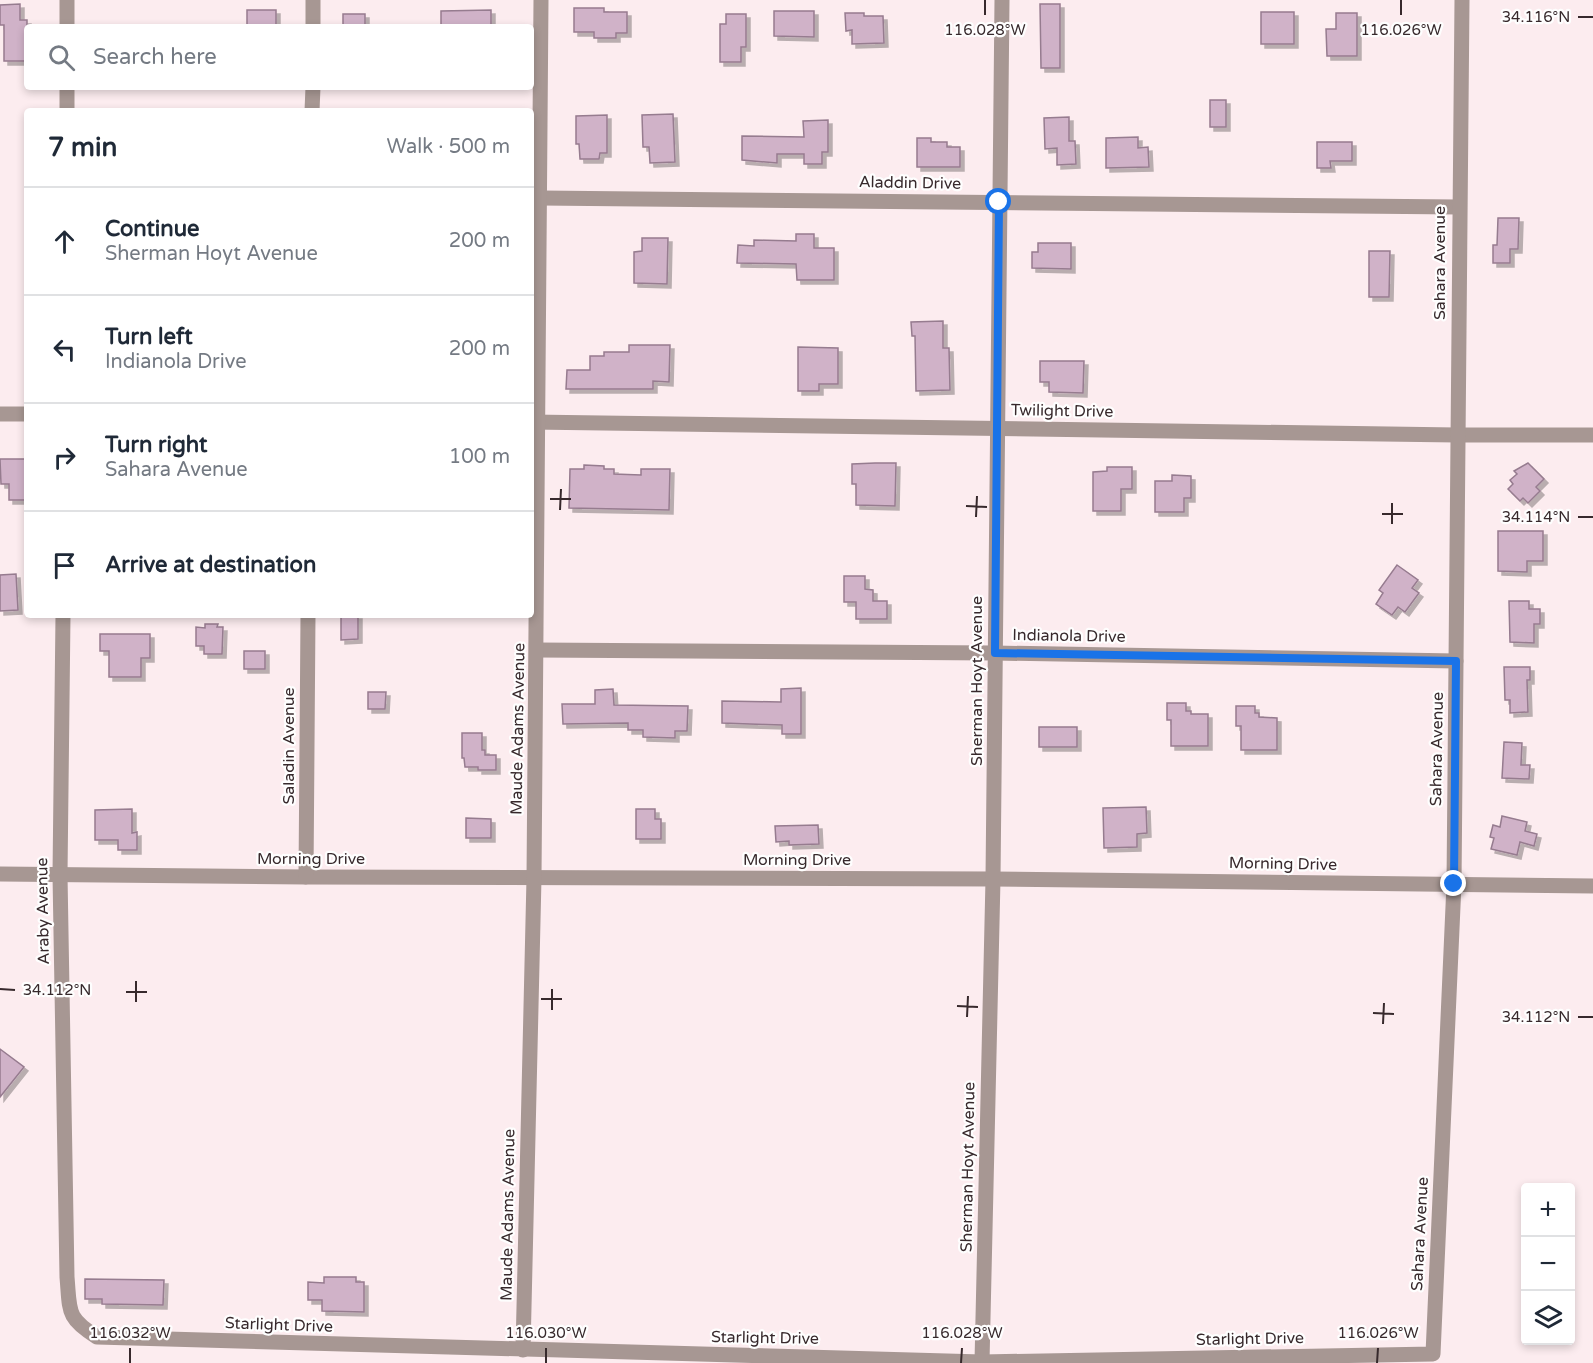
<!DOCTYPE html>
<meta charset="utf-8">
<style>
:root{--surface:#fff;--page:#f2f2f3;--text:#1f2937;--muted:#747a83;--line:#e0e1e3}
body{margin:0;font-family:"Varela Round",sans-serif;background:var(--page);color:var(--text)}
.controls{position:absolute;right:18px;bottom:18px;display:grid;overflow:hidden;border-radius:6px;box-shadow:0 3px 9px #0003}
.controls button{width:54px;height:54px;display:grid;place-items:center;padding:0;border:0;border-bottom:2px solid var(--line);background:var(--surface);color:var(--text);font:30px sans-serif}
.stop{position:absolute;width:18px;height:18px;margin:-14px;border:4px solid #1a73e8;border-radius:50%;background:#fff}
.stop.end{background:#1a73e8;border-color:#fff;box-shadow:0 2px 6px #0008}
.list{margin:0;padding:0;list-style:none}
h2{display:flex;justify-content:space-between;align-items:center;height:78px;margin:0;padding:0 24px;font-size:26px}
h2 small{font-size:20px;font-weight:400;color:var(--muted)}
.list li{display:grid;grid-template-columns:39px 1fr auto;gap:18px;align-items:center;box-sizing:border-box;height:108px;padding:0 24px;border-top:2px solid var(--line)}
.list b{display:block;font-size:22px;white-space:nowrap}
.list p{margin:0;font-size:20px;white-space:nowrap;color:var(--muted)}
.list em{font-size:20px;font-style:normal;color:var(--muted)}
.icon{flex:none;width:33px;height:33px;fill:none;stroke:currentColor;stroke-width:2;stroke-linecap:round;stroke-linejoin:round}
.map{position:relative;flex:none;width:1593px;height:1363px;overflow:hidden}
.search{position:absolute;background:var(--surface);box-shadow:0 3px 9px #0003;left:24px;top:24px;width:510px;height:66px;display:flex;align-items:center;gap:15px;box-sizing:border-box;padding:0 21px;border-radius:6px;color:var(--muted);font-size:22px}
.panel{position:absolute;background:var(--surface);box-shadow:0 3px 9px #0003;left:24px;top:108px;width:510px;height:510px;border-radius:6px}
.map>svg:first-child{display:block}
.building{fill:#d0b2c8;stroke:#967b8f;stroke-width:1.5;filter:url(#shadow)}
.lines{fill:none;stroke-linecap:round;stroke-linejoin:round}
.minor{stroke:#a79793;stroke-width:15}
.route{stroke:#1a73e8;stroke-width:8}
.ticks{fill:none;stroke:#37292c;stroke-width:2}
.labels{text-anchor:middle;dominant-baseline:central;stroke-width:4.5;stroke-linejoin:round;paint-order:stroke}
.street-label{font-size:16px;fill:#37292c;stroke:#fefefe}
.ticks-label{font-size:15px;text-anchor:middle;fill:#37292c;stroke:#fefefe;stroke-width:4.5;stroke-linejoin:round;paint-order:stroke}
</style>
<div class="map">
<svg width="1593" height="1363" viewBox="0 0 1593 1363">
<defs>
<filter id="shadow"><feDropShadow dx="4" dy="4" stdDeviation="0" flood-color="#0004"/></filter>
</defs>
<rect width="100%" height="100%" fill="#fcecef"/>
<g class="building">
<polygon points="20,4 20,20 27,20 27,61 4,61 4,25 0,25 0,5"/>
<polygon points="1040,4 1060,4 1060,68 1041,68"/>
<polygon points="574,8 604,8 604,12 627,12 627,33 616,33 616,38 594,38 594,32 574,32"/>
<rect x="247" y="10" width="29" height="17"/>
<polygon points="491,10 491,27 441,27 441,11"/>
<polygon points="774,11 814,11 814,37 774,36"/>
<rect x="1261" y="12" width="33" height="32"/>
<polygon points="845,13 864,13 864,16 883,16 884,43 852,44 852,30 846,31"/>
<polygon points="1336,13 1357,13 1357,56 1327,56 1326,29 1336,29"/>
<rect x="343" y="14" width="22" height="13"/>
<polygon points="726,14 746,14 746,47 741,47 741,62 720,62 720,24 726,24"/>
<rect x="1210" y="100" width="16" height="27"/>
<polygon points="673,114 675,162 650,163 649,147 643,147 642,115"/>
<polygon points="607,115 607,153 600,153 599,159 580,159 579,144 576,144 576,116"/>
<polygon points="1069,117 1069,141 1075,141 1076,164 1057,165 1057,148 1045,149 1044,118"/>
<polygon points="828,120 828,152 822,152 822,164 804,164 804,154 777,154 777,163 742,160 742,136 804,137 803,121"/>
<polygon points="1138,137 1138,148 1148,147 1149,167 1106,168 1106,138"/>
<polygon points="917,138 931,138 931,142 947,142 947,147 960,147 960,167 917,167"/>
<polygon points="1317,142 1352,142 1352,161 1330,161 1331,168 1317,168"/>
<polygon points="1498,218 1519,218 1518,249 1510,249 1510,263 1493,263 1493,245 1497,245"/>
<polygon points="796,234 814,234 814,248 834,248 834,280 797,280 796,264 737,263 738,245 754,246 754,240 796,241"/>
<polygon points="642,238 668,238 667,284 634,283 634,252 642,251"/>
<polygon points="1038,243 1071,243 1071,269 1032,268 1032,252 1038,252"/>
<polygon points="1369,251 1390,251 1389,297 1369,297"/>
<polygon points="943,321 943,348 949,348 950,390 916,391 915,336 912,336 911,322"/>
<polygon points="629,345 670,345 669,382 653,381 653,389 566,389 567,370 590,370 590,356 604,356 604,352 629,352"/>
<polygon points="798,347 838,348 838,384 819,384 819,391 798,391"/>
<polygon points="1040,361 1084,361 1083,393 1049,392 1049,382 1040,382"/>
<polygon points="0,459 27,459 27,500 9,500 9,484 1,484"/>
<polygon points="875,463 896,463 895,506 856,505 856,484 852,484 852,464"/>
<polygon points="1528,463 1544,479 1536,487 1540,491 1528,503 1523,498 1520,501 1508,489 1513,484 1510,480 1517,474 1514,471"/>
<polygon points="584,465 604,466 604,469 614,469 614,474 641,475 641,469 670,469 669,510 569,508 570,469 584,469"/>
<polygon points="1107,467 1132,467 1132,489 1121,489 1121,511 1093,511 1093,472 1107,471"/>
<polygon points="1172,475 1191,476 1191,498 1184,498 1184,512 1155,512 1155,481 1172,481"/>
<polygon points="1498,531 1543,531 1543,561 1527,561 1527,572 1498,571"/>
<polygon points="1397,565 1418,580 1412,588 1419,593 1405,612 1398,607 1392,615 1376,604 1383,593 1379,590"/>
<polygon points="16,574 18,610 0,611 0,575"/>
<polygon points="844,576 865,576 865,589 873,590 873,601 887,601 887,619 856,619 856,602 844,602"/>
<polygon points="1509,601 1529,601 1529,609 1540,609 1540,624 1534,624 1534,643 1510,642"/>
<polygon points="341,615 358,615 358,639 341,640"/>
<polygon points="205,624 218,624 217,627 223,627 222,654 204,654 204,646 196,646 196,627 205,628"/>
<polygon points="100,634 150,634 150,658 141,658 141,677 109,677 109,651 100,651"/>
<rect x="244" y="651" width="21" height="18"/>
<polygon points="1504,667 1530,667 1530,680 1527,680 1528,712 1510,713 1510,700 1505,700"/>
<polygon points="801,688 801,734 782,734 782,725 722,723 722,701 781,702 781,689"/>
<polygon points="613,689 614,705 688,706 687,731 675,731 675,738 643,737 643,730 628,730 628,723 563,724 562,704 595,704 595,690"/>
<polygon points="368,692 386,692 385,709 368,709"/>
<polygon points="1167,703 1186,703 1186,711 1191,711 1191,714 1208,714 1208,746 1171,746 1171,720 1167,720"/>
<polygon points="1236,706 1255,706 1255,713 1259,713 1259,717 1277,718 1277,750 1241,750 1241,726 1236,726"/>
<rect x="1039" y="727" width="38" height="20"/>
<polygon points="462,733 482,733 482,750 485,750 485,755 496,755 496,770 478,770 478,767 465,767 464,758 462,758"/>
<polygon points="1504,742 1522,743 1521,765 1530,765 1529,779 1502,778"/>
<polygon points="1146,807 1147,833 1137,834 1137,847 1104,848 1103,808"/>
<polygon points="132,809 132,833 137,832 137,850 118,850 118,840 95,840 95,810"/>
<polygon points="636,809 655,809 655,819 661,819 661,839 636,839"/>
<polygon points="1502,816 1527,822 1525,831 1537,834 1534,846 1520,842 1517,855 1491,849 1494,838 1490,837 1493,825 1500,827"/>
<polygon points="466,818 491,819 491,838 466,838"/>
<polygon points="818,825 819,844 789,845 789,841 776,842 775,826"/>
<polygon points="0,1049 24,1067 0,1097"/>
<polygon points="324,1277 356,1277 356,1282 364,1282 364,1312 322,1311 322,1300 308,1300 308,1282 324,1283"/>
<polygon points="85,1279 164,1280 163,1305 102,1304 102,1299 85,1299"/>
</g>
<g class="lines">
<g class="minor">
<polyline points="67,27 67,0"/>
<polyline points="313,27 313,0"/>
<polyline points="67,111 67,87"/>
<polyline points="312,111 313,87"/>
<polyline points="540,198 1459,207"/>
<polyline points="0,414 27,414"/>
<polyline points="531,422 1457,435 1593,435"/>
<path d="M63,615l-3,260 7,402c3,34 -1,41 30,60l885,25 451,-8 21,-470 8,-884"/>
<polyline points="537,650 995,653 1456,661"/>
<polyline points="0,874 306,877 993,879 1593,886"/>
<polyline points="306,877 308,615"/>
<polyline points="523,1350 534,878 541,0"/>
<polyline points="982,1362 993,879 1002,0"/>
</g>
</g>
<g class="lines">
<polyline class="route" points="999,202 995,653 1456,661 1454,884"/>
</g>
<path class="ticks" d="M985,15v-15M1401,15v-15M1578,17h15M550,499h21M966,506l21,1M560,510l1,-21M1382,514h21M976,517l1,-21M1578,517h15M1392,524v-21M0,989l15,1M126,992h21M541,999h21M136,1002v-21M957,1006l21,1M552,1010v-21M1373,1013l21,1M967,1017l1,-21M1578,1017h15M1383,1024l1,-21M130,1363v-15M546,1363v-15M961,1363l1,-15M1377,1363l1,-15"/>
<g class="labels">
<g class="street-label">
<text transform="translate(910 183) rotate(1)">Aladdin Drive</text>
<text transform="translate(1440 263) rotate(-90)">Sahara Avenue</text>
<text transform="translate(1062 411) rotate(1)">Twilight Drive</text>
<text transform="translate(1069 636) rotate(1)">Indianola Drive</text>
<text transform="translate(977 681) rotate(-90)">Sherman Hoyt Avenue</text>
<text transform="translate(518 729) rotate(-89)">Maude Adams Avenue</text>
<text transform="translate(289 746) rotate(-90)">Saladin Avenue</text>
<text transform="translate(1437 749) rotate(-89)">Sahara Avenue</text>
<text x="311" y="859">Morning Drive</text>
<text x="797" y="860">Morning Drive</text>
<text transform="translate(1283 864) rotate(1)">Morning Drive</text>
<text transform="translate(43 911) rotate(-91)">Araby Avenue</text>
<text transform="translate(968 1167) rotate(-89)">Sherman Hoyt Avenue</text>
<text transform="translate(508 1215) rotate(-89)">Maude Adams Avenue</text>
<text transform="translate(1420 1234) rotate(-87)">Sahara Avenue</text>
<text transform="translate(279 1325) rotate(2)">Starlight Drive</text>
<text transform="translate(765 1338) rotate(1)">Starlight Drive</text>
<text transform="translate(1250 1339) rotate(-1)">Starlight Drive</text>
</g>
</g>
<g class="ticks-label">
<text x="1536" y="22">34.116°N</text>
<text x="985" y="35">116.028°W</text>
<text x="1401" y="35">116.026°W</text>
<text x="1536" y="522">34.114°N</text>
<text x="57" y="995">34.112°N</text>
<text x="1536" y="1022">34.112°N</text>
<text x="130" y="1338">116.032°W</text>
<text x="546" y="1338">116.030°W</text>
<text x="962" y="1338">116.028°W</text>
<text x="1378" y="1338">116.026°W</text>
</g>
</svg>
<div class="controls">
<button>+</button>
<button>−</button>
<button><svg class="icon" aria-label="layers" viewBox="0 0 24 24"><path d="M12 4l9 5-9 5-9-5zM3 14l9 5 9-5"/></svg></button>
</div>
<div class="stop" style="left:999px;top:202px"></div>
<div class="stop end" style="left:1454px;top:884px"></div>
<div class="search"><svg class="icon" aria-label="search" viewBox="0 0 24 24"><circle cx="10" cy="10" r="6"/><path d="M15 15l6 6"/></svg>Search here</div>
<section class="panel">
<h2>7 min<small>Walk · 500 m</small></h2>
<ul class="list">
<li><svg class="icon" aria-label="ahead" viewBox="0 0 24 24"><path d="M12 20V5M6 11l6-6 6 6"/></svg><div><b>Continue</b><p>Sherman Hoyt Avenue</p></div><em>200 m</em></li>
<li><svg class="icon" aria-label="left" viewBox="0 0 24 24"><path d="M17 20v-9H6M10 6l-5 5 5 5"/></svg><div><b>Turn left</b><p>Indianola Drive</p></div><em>200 m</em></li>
<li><svg class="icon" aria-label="right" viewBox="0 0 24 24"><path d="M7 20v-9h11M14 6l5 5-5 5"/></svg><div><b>Turn right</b><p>Sahara Avenue</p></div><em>100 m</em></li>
<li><svg class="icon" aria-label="arrive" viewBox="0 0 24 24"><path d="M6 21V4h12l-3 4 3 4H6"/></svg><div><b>Arrive at destination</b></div></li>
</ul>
</section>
</div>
